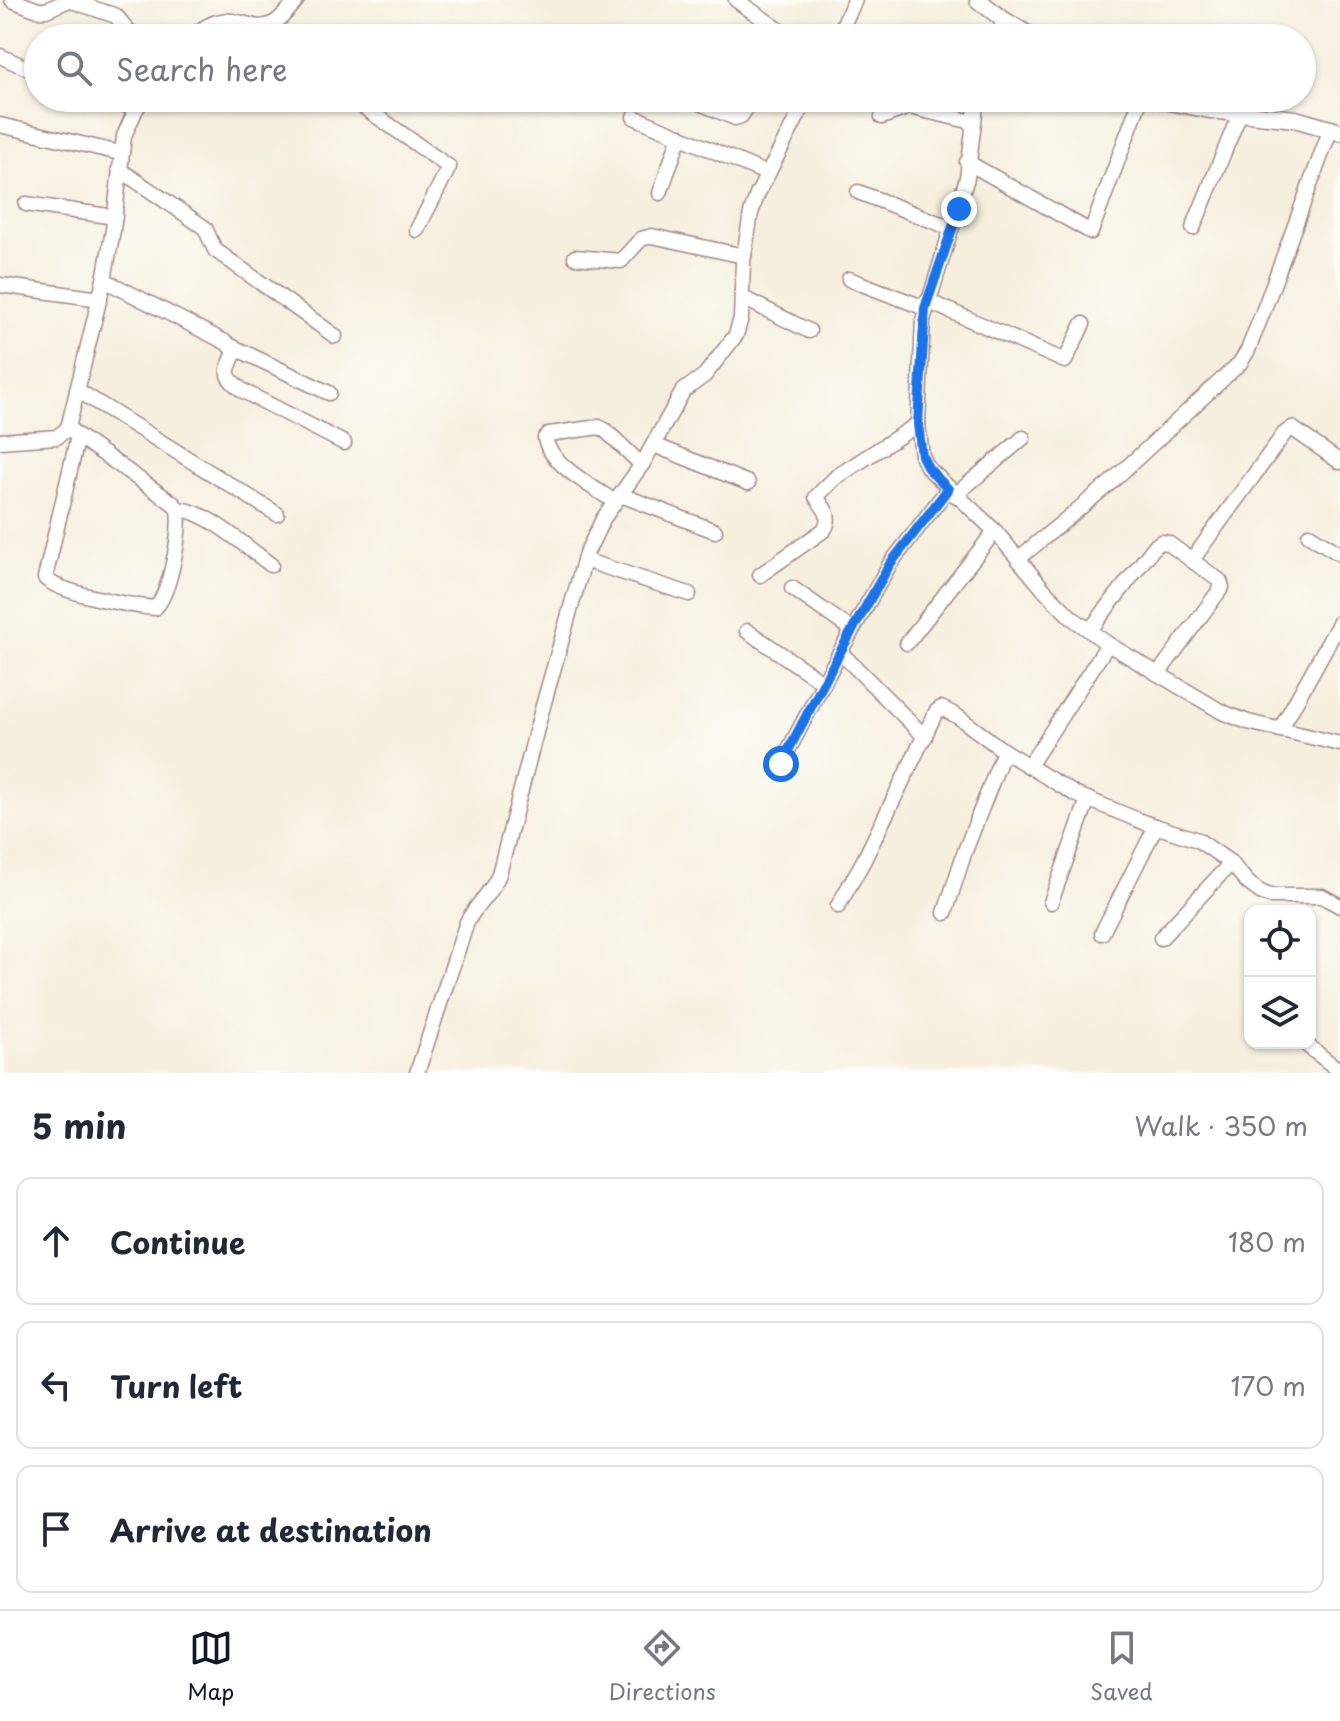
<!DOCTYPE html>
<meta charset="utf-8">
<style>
:root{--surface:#fff;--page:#f2f2f3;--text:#1f2937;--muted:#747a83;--line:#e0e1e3;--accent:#111827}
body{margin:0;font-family:"Playpen Sans",sans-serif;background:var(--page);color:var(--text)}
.controls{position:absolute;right:24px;bottom:24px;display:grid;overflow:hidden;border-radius:16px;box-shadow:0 2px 6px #0004}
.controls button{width:72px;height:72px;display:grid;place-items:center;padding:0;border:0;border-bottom:2px solid var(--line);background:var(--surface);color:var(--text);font:40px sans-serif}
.stop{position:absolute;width:24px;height:24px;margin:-18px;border:6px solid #1a73e8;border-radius:50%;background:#fff}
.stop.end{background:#1a73e8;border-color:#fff;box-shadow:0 2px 8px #0008}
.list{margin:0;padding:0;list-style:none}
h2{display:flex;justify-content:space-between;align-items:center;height:104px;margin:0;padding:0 32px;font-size:34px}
h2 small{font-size:26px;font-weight:400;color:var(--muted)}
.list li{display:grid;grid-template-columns:52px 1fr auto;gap:24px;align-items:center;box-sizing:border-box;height:128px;margin:0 16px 16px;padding:0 16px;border:2px solid var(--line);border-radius:16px}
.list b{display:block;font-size:30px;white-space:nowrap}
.list em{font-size:26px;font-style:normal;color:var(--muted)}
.icon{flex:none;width:44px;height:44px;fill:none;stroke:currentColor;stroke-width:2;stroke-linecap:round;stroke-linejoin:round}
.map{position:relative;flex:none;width:1340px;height:1073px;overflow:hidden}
.search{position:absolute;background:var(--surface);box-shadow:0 2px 6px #0004;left:24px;right:24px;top:24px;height:88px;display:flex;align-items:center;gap:20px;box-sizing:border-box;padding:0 28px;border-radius:44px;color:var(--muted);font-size:30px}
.sheet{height:536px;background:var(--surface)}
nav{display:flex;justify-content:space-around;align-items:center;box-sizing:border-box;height:112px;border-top:2px solid var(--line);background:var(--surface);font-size:22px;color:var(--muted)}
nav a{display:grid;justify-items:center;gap:4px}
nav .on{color:var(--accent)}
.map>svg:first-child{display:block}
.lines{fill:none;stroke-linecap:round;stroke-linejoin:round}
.minor-casing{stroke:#a08784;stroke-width:17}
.tertiary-casing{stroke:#a08784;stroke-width:19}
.minor{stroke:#fff;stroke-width:14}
.tertiary{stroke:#fff;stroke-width:16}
.route{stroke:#1a73e8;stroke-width:10}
</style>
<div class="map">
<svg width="1340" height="1073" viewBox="0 0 1340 1073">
<rect width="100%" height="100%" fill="#fdfcf7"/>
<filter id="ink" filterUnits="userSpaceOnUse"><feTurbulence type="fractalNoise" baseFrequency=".0125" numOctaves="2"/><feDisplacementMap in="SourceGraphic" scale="16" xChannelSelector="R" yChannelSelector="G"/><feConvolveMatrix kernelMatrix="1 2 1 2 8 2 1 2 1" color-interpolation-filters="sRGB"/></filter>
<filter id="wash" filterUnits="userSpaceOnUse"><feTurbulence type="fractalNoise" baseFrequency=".006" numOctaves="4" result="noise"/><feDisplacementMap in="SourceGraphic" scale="32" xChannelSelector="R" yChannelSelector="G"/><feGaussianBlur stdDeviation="1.8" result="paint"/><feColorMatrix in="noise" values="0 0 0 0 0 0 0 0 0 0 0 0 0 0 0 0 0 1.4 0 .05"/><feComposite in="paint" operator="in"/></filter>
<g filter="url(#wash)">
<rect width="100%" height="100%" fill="#f6efde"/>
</g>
<g filter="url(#ink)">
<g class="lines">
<defs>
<g id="minor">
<polyline points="12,0 38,10 46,10 69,0 116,16 134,38"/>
<polyline points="736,0 791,38"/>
<path d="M191,38c41,-38 56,0 83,-15 9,-5 16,-15 23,-23"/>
<polyline points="837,38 855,0"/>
<polyline points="997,38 1004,20"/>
<polyline points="0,56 38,73"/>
<polyline points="104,98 136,109"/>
<polyline points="351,98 449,167 417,230"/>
<polyline points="688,98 735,118 741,116 753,98"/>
<polyline points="977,98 967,178 923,320 918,424 922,456 928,468 995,531 1045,591 1071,617 1108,644 1222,712 1248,722 1340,744"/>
<polyline points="634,117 768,174"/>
<polyline points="882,117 909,107 973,122"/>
<polyline points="0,125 120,153"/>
<polyline points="967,162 1091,232 1141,98"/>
<polyline points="119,169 205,228 215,250 335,336"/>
<polyline points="858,192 951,228"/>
<polyline points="660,193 680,136"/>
<polyline points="26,204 115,217"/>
<polyline points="1193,228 1240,113"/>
<polyline points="575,257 621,261 641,239 652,236 744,256"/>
<polyline points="849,279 925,308"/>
<path d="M104,280l123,63 8,9c-9,22 -13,22 8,39l101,52"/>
<polyline points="0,285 100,299"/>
<polyline points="743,298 809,331"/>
<polyline points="927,301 1065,361 1083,324"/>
<polyline points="233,347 329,393"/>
<polyline points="77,390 277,514"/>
<path d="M68,428l10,8 96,68 4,6c3,21 -7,82 -23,98 -22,-2 -97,-15 -110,-30l33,-142"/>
<polyline points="0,441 57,437 68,428 104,280 113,230 124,136 136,109 144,98"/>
<polyline points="654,445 748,483"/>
<polyline points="621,495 715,531"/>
<polyline points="955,495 1023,438"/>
<path d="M615,502c-20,-14 -66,-38 -70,-64l4,-4 50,-7 6,3 37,35"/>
<path d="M178,510c24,-3 72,40 93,55"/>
<polyline points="1309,535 1340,554"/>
<polyline points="1018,559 1109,484 1240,363 1248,350 1263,312 1331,128"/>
<polyline points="584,560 689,594"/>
<polyline points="1192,560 1284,434 1292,428 1340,462"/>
<path d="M760,575l64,-45c9,-13 0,-22 -8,-33l20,-20 82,-53"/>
<polyline points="792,588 852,630"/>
<polyline points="1090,630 1155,546 1161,542 1168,543 1220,581 1222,587 1158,674"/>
<polyline points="747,631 824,683"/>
<polyline points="907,643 995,531"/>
<polyline points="840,652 925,737"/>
<polyline points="1280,730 1340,622"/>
<polyline points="781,764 840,652 890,564 948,489"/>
<polyline points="1029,766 1108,644"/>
<polyline points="1051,902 1088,799"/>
<polyline points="838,906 864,860 936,712 941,708 957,716 1004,751 1075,794 1143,822 1198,840 1231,863 1248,883 1260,892 1270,896 1322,896 1340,906"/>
<polyline points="945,913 965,851 1004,751"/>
<polyline points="1102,933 1156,826"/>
<polyline points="1161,938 1231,863"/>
<polyline points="1304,1043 1340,1071"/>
<path d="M417,1073l50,-151c9,-18 25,-29 32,-48l42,-161 45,-159 17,-35 40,-56 40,-72 22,-16 31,-40 5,-17 2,-56 8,-49 6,-18 50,-97"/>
</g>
<g id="tertiary">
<polyline points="978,0 1004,20 1034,38"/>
<polyline points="1150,98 1210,110 1295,119 1340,132"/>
</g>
</defs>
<use href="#minor" class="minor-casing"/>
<use href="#tertiary" class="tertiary-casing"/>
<use href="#minor" class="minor"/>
<use href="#tertiary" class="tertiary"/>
</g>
</g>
<g class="lines" filter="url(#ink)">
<polyline class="route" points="781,764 840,652 890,564 948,489 928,468 922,456 918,424 925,308 959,209"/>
</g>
</svg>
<div class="controls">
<button><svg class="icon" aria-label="locate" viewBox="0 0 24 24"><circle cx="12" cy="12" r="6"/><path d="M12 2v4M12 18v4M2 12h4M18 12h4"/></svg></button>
<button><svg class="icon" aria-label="layers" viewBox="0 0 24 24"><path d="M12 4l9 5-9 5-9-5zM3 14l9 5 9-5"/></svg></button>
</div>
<div class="stop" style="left:781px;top:764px"></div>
<div class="stop end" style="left:959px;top:209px"></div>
<div class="search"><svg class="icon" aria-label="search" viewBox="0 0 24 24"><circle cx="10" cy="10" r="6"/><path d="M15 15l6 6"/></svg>Search here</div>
</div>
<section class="sheet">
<h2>5 min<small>Walk · 350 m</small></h2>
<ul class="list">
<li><svg class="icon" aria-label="ahead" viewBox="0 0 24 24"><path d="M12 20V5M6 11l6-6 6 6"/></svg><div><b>Continue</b></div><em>180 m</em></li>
<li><svg class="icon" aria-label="left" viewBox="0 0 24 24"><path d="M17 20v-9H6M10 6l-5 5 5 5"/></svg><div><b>Turn left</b></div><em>170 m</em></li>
<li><svg class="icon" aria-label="arrive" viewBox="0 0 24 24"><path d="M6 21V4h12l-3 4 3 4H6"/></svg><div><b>Arrive at destination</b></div></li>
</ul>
</section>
<nav>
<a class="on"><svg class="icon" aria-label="map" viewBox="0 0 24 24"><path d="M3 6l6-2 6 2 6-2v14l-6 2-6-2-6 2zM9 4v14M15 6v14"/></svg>Map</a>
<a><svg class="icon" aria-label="directions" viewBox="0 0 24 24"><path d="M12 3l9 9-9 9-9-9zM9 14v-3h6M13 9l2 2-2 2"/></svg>Directions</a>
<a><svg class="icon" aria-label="saved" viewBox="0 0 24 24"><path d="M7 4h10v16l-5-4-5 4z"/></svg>Saved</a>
</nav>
